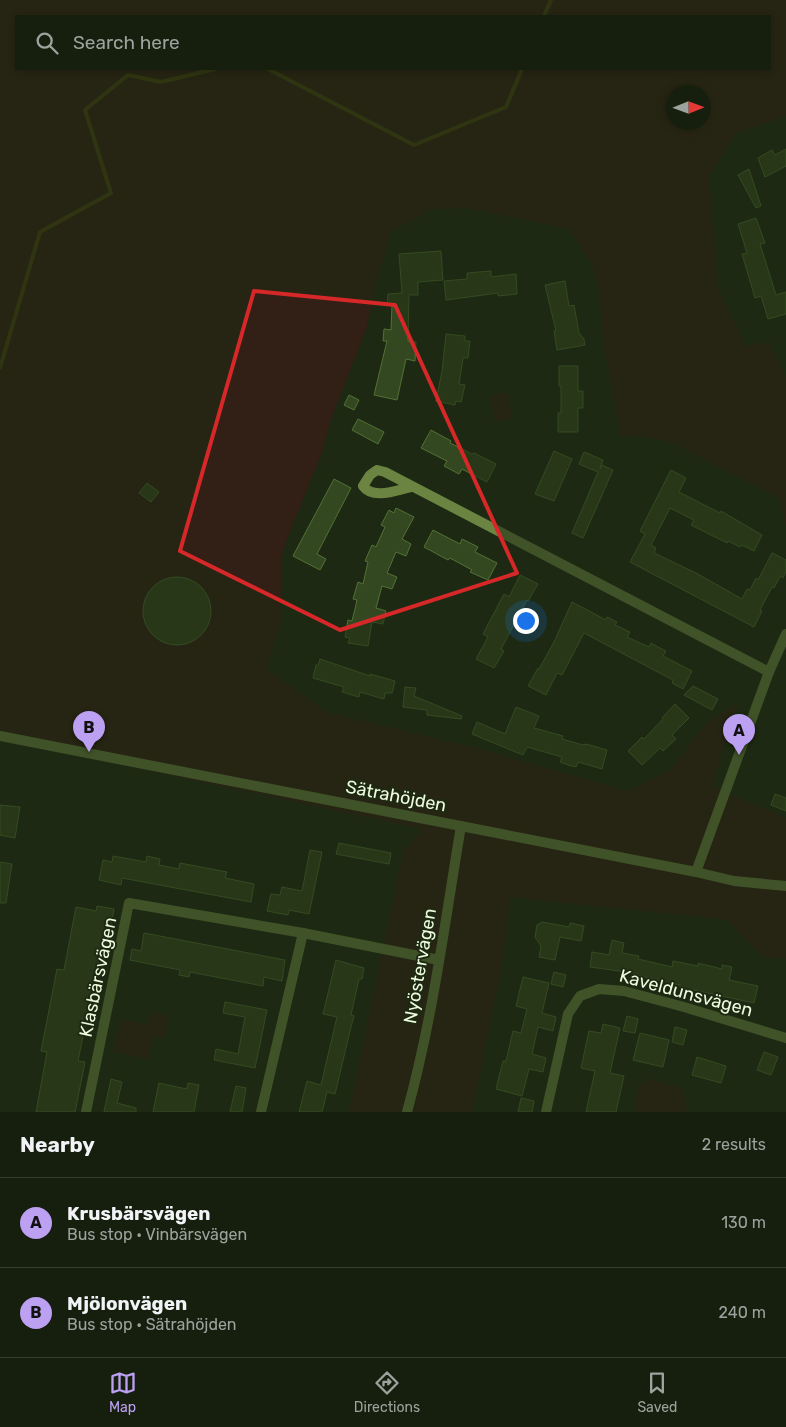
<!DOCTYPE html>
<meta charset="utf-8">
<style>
:root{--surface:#161f0e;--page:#1f2717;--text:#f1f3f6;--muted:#9ea29e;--line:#353d2e;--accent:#bca0f2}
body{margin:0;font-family:Rubik,sans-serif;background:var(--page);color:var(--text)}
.compass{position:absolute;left:666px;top:85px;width:45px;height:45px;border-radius:50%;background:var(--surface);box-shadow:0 2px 8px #0003;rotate:89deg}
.you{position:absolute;left:525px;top:620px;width:18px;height:18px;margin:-12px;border:4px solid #fff;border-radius:50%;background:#1a73e8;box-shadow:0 0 0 8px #1a73e833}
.badge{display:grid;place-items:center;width:32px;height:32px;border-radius:50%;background:var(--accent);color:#111;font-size:16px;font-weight:700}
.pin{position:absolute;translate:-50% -41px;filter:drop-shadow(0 1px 2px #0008)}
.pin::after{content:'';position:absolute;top:26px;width:18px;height:15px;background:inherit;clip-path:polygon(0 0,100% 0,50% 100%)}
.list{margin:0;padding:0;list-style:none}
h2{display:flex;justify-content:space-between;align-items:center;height:65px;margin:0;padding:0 20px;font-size:21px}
h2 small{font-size:16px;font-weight:400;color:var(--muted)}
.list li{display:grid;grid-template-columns:32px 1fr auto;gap:15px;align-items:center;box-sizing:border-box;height:90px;padding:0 20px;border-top:1px solid var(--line)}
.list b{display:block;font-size:19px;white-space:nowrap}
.list p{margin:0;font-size:16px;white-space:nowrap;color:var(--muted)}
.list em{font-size:16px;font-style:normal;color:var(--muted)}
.icon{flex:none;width:28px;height:28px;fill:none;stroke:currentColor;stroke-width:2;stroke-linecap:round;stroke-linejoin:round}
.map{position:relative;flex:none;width:786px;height:1112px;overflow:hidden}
.search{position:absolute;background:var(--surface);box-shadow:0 2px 8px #0003;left:15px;right:15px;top:15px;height:55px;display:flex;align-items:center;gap:12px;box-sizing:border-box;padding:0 18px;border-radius:0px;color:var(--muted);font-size:19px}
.sheet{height:245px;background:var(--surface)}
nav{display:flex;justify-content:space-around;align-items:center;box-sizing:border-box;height:70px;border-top:1px solid var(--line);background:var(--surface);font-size:14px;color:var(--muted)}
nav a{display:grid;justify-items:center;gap:2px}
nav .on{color:var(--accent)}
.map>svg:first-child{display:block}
.green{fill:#321f16;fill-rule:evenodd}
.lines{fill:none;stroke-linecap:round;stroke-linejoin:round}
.stream{stroke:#454410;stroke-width:4}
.building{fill:#334820;stroke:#517235}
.minor{stroke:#6b8442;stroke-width:10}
.tertiary{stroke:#6b8442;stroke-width:10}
.marked{fill:none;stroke:#d62828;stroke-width:4;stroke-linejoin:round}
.labels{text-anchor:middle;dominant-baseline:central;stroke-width:4;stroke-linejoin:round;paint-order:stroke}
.street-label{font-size:18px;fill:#eefcdd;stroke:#1e2913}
</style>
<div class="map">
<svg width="786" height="1112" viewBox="0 0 786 1112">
<rect width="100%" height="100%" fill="#1e2913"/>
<g class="green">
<path d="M0,0h786v116l-50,17 -27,43 9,111 27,59 24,-4 17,35v148l-6,-26 -106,-56 -31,-7 -22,1 -18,-96 -4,-53 -8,-25 -22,-34 -104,-21 -32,1 -42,22 -12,42 -13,56 -35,91 -10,35 -34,84 -6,20v66l-15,43 60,44 150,36 152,43 42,-21 39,-50 29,-17 -26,83 74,32v141l-23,-2 -36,-37 -217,-23 -8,68 -30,147h-123l54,-260 19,-23 -422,-90zM16,16h754v53h-754zM674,92h30v30h-30z"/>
<polygon points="508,392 512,419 495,422 491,395"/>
<polygon points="151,1012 169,1016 164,1039 153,1036 148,1059 114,1052 120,1019 148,1025"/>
<polygon points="647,1079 679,1087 687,1104 686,1112 636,1112 637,1086"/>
</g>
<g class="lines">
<g class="stream">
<polyline points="544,16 551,0"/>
<polyline points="268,69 414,145 506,107 522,69"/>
<polyline points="0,368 40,232 111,193 85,110 128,75 161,82 215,69"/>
</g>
</g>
<g class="building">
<polygon points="786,149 786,166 765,177 758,158 772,150 775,155"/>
<polygon points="749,169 761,206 756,208 738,175"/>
<polygon points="756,218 765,243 760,244 776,295 786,292 786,314 768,319 761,296 755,298 742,254 747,253 738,224"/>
<polygon points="441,251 443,280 418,282 418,295 409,295 408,341 416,342 415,361 406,359 397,400 374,395 387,341 383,341 384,329 391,330 392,305 387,305 388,294 402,293 399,254"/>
<polygon points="491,271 491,277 516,274 517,294 498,296 498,293 446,300 444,281 467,279 467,273"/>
<polygon points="565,281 569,306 574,305 579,333 584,339 585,345 557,350 554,331 556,331 545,285"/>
<polygon points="446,334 465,336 465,341 470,341 468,358 463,358 459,384 465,385 461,402 456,401 455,405 436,401 442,371"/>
<polygon points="559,366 578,366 578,391 583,391 583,408 578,408 578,432 558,432 558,413 561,413 561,386 559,386"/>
<polygon points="349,395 359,400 354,410 344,405"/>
<polygon points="358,419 384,432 378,444 352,430"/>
<polygon points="431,430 451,441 450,443 472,454 474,453 496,464 487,482 462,469 459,474 444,466 447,461 421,448"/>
<polygon points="554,451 572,459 554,501 535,494"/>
<polygon points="584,452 603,460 600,469 602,465 613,470 583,538 572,533 598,472 579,464"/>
<polygon points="671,470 686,478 679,492 720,513 721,511 762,535 754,551 742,545 740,547 728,541 727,543 691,525 694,520 670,508 651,545 656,548 654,553 698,574 742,599 747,589 750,590 756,578 758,580 772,553 786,560 786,571 783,578 780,576 774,588 772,587 760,610 762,611 754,627 630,562 645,534 640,531"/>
<polygon points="334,479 351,488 317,554 326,559 320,570 293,556"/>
<polygon points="147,483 159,492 151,502 139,493"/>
<polygon points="396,508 414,517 402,539 411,544 406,556 396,552 387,573 397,577 392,589 382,586 376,608 386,611 383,624 372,622 368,646 348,643 350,638 345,637 348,620 352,621 355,609 357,600 353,599 358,582 363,584 368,562 365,561 372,545 376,547 385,527 381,525 389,510 394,513"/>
<polygon points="433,530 460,544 462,539 478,547 475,552 497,563 488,580 470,572 472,570 450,558 448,560 424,547"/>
<polygon points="520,575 538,584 528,601 527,600 501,649 504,651 494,668 476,659 488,637 483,634 504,594 509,597"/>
<circle cx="177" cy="611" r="34"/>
<polygon points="572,602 606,620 607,617 617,622 615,625 630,632 627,637 649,647 651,643 658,647 666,651 663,656 692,671 683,689 672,683 673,680 584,633 562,675 557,673 546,695 528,686 538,668 539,669 554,642"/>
<polygon points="320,659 370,676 370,674 395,681 392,693 385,693 384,699 360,692 359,697 342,692 344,687 313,678 316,665 318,665"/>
<polygon points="693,686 718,699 712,710 684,695"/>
<polygon points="405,687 416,688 414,696 462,716 461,719 427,715 427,710 403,707"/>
<polygon points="675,704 689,718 672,735 676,739 663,751 660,748 642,765 628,751 642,737 644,739 663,719 662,718"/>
<polygon points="516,707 539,716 534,728 563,736 562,739 583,745 586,744 607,750 602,769 578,762 576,767 568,765 560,762 562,757 527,747 523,755 472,734 477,722 505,734"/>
<polygon points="775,794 786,798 786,811 771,805"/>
<polygon points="0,805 20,807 15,838 0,835"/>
<polygon points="339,843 391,853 389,864 336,854"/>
<polygon points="310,850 322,852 309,914 289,910 288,915 267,911 271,894 280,895 282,887 302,891"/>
<polygon points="113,856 146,862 147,856 160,859 159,865 179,869 180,863 227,872 225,878 254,884 251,902 122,878 121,885 99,880 103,860 112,862"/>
<polygon points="0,862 12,864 6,903 0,903"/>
<polygon points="97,906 114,909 102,975 96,973 82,1041 78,1061 85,1062 75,1112 36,1112 47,1052 41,1051 57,969 64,970 76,907 96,911"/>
<polygon points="542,922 569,927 570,923 584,926 581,941 560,937 555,960 539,957 541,946 535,937 537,925"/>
<polygon points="144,933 285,960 282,981 264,977 263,986 190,972 189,977 179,975 180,970 130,960 132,949 141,951"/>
<polygon points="612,940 624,943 622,953 639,956 638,959 672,967 673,961 698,966 698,963 722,969 722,965 732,967 729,980 758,986 754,1003 680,987 680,985 619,971 590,967 592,952 609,955"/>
<polygon points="336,960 364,968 362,979 359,979 351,1015 354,1016 351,1027 335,1094 327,1092 322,1112 299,1112 307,1081 321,1085 337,1017 323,1014"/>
<polygon points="554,972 566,975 563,987 551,984"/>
<polygon points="523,977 549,983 542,1013 556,1017 553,1031 538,1027 532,1054 546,1058 543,1072 529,1069 522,1096 496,1089 503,1061 506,1061 513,1031 521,1033 527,1009 516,1006"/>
<polygon points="225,1002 267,1010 255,1068 214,1060 216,1049 238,1054 243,1027 245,1017 223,1013"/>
<polygon points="627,1016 638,1019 635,1033 623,1031"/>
<polygon points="603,1024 620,1028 610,1073 624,1076 616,1112 586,1112 595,1071 581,1068 589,1031 601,1033"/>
<polygon points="675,1027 687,1030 683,1045 672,1042"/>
<polygon points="640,1033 669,1040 663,1067 633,1060"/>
<polygon points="764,1052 778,1057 771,1075 757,1070"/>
<polygon points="697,1057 726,1066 721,1083 692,1075"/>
<polygon points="111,1079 122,1082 117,1103 136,1108 136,1112 104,1112"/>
<polygon points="159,1083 187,1089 188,1083 199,1085 194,1112 153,1112"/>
<polygon points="236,1086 246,1088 242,1112 230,1112"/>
<polygon points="521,1098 534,1101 532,1112 518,1112"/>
</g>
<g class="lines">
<g class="minor">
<path d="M411,487c-14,3 -38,13 -48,-1l7,-11 7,-5 8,2 384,200"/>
<polyline points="696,872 769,672 786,634"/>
<polyline points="303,933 439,960"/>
<polyline points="86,1112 129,903 303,933 261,1112"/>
<polyline points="546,1112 568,1014 580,996 599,989 624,991 684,1007 786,1038"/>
</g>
<g class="tertiary">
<polyline points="0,736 696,872 734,881 786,886"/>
<path d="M407,1112c26,-94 38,-191 54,-286"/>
</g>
</g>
<path d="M0 0H786V1112H0ZM254,291l141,14 122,268 -177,57 -160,-79z" fill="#1e2913" fill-opacity=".55" fill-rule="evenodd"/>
<path class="marked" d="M254,291l141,14 122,268 -177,57 -160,-79z"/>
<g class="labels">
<g class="street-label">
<text transform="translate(396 796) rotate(11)">Sätrahöjden</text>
<text transform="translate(420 966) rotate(-80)">Nyöstervägen</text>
<text transform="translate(98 977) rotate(-78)">Klasbärsvägen</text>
<text transform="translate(686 993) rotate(15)">Kaveldunsvägen</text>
</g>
</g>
</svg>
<svg class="compass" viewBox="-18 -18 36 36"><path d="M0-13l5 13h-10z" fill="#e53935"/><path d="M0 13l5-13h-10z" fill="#9ea29e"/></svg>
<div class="you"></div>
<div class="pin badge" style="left:739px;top:755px">A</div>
<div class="pin badge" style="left:89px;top:752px">B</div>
<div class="search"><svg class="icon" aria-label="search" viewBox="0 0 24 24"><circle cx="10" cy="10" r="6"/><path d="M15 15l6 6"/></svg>Search here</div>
</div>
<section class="sheet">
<h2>Nearby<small>2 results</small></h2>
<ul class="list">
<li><span class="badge">A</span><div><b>Krusbärsvägen</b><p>Bus stop · Vinbärsvägen</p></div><em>130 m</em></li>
<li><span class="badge">B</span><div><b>Mjölonvägen</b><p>Bus stop · Sätrahöjden</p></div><em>240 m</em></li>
</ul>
</section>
<nav>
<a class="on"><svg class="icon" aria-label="map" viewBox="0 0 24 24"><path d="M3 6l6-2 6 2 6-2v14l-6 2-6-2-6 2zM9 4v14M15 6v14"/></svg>Map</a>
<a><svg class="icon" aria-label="directions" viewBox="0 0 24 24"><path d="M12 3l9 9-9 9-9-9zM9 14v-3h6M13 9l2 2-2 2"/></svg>Directions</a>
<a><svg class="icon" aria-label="saved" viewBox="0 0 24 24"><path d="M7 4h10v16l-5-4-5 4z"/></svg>Saved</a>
</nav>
